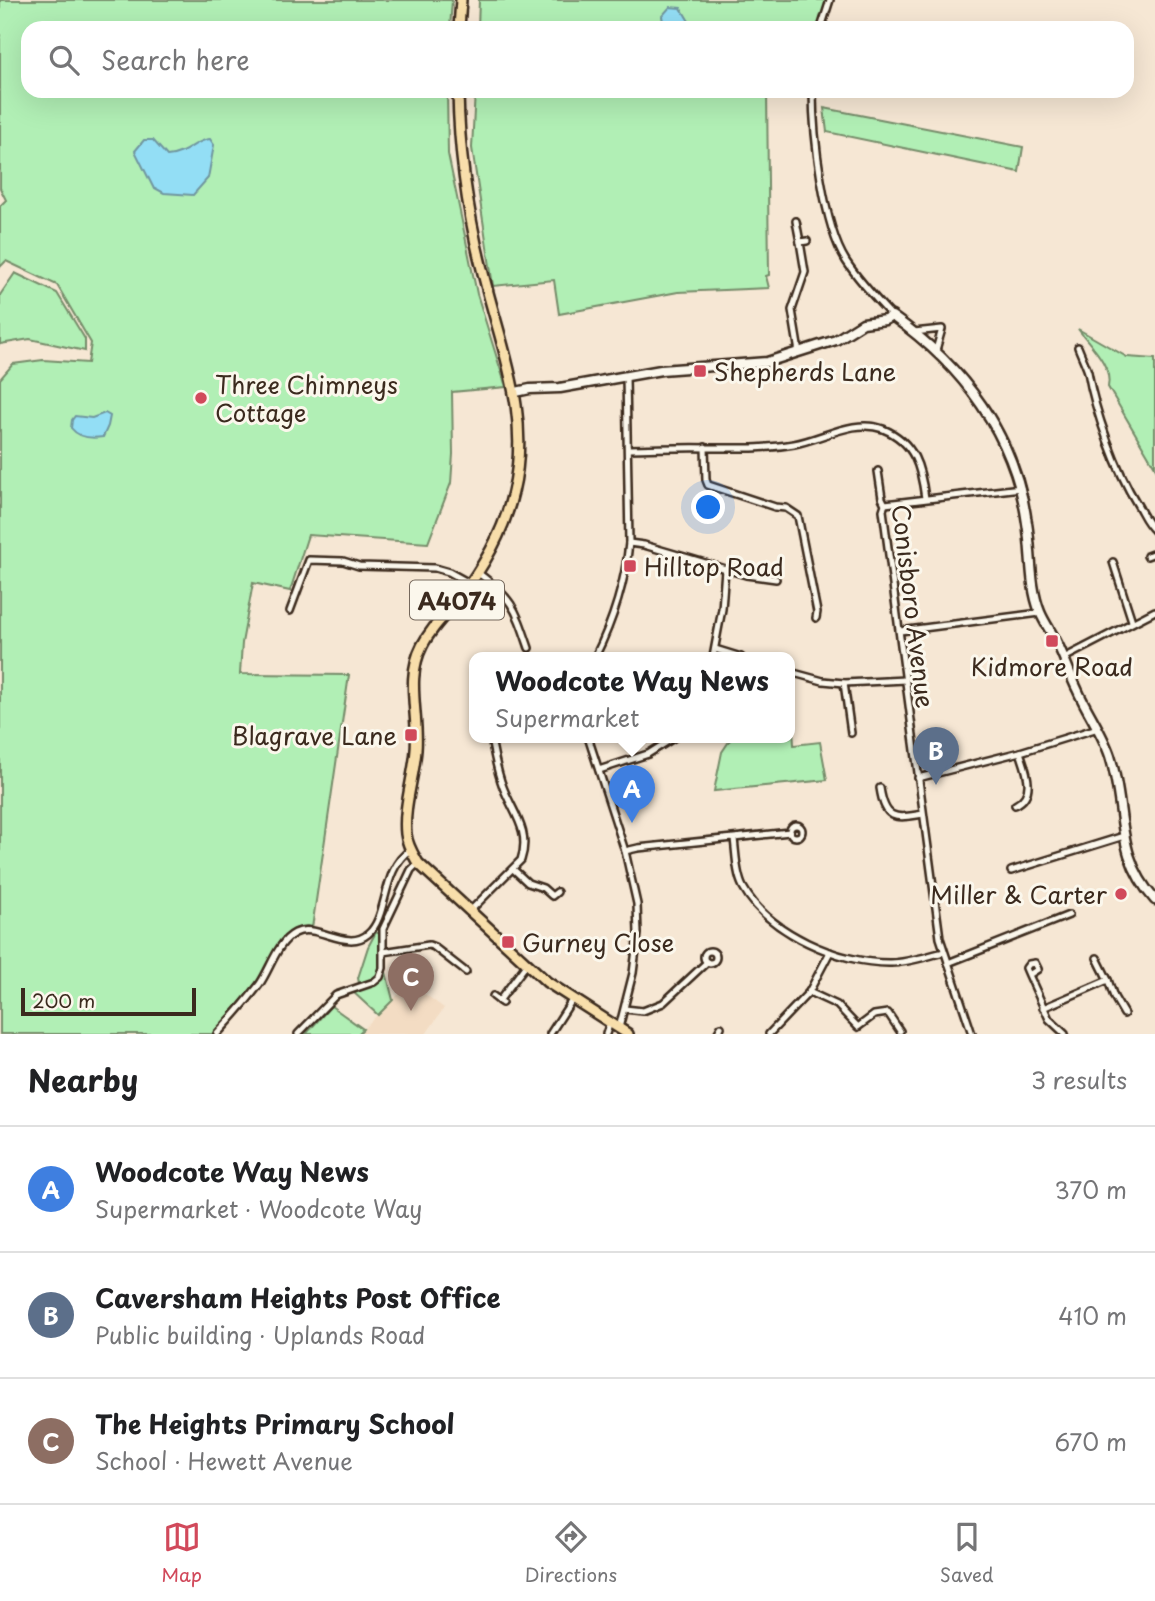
<!DOCTYPE html>
<meta charset="utf-8">
<style>
:root{--surface:#fff;--page:#f2f2f2;--text:#202124;--muted:#757577;--line:#e0e0e0;--accent:#d1495b}
body{margin:0;font-family:"Playpen Sans",sans-serif;background:var(--page);color:var(--text)}
.scale{position:absolute;left:21px;bottom:18px;width:175px;box-sizing:border-box;padding-left:7px;border:4px solid #3b2a1e;border-top:0;font-size:19px;line-height:24px;white-space:nowrap;color:#3b2a1e;-webkit-text-stroke:5px #fbf7ec;paint-order:stroke}
.you{position:absolute;left:709px;top:508px;width:24px;height:24px;margin:-18px;border:5px solid #fff;border-radius:50%;background:#1a73e8;box-shadow:0 0 0 10px #1a73e833}
.badge{display:grid;place-items:center;width:46px;height:46px;border-radius:50%;background:var(--accent);color:#fff;font-size:23px;font-weight:700}
.pin{position:absolute;translate:-50% -58px;filter:drop-shadow(0 2px 4px #0008)}
.pin::after{content:'';position:absolute;top:37px;width:24px;height:21px;background:inherit;clip-path:polygon(0 0,100% 0,50% 100%)}
.popup{position:absolute;left:469px;top:652px;width:326px;height:91px;box-sizing:border-box;display:grid;place-content:center;border-radius:14px;background:var(--surface);filter:drop-shadow(0 2px 5px #0005);font-size:23px;white-space:nowrap;color:var(--muted)}
.popup b{font-size:26px;color:var(--text)}
.popup::after{content:'';position:absolute;left:50%;top:100%;margin-left:-14px;border:14px solid transparent;border-top-color:var(--surface)}
.list{margin:0;padding:0;list-style:none}
h2{display:flex;justify-content:space-between;align-items:center;height:91px;margin:0;padding:0 28px;font-size:30px}
h2 small{font-size:23px;font-weight:400;color:var(--muted)}
.list li{display:grid;grid-template-columns:46px 1fr auto;gap:21px;align-items:center;box-sizing:border-box;height:126px;padding:0 28px;border-top:2px solid var(--line)}
.list b{display:block;font-size:26px;white-space:nowrap}
.list p{margin:0;font-size:23px;white-space:nowrap;color:var(--muted)}
.list em{font-size:23px;font-style:normal;color:var(--muted)}
.icon{flex:none;width:38px;height:38px;fill:none;stroke:currentColor;stroke-width:2;stroke-linecap:round;stroke-linejoin:round}
.map{position:relative;flex:none;width:1155px;height:1034px;overflow:hidden}
.search{position:absolute;background:var(--surface);box-shadow:0 7px 28px #0002;left:21px;right:21px;top:21px;height:77px;display:flex;align-items:center;gap:18px;box-sizing:border-box;padding:0 24px;border-radius:21px;color:var(--muted);font-size:26px}
.sheet{height:469px;background:var(--surface)}
nav{display:flex;justify-content:space-around;align-items:center;box-sizing:border-box;height:98px;border-top:2px solid var(--line);background:var(--surface);font-size:19px;color:var(--muted)}
nav a{display:grid;justify-items:center;gap:4px}
nav .on{color:var(--accent)}
.map>svg:first-child{display:block}
.built{fill:#f3dcc3}
.green{fill:#b1efb5;stroke:#768c6a;stroke-width:2}
.water{fill:#93def5;stroke:#70969f;stroke-width:2}
.lines{fill:none;stroke-linecap:round;stroke-linejoin:round}
.street-casing{stroke:#3b2a1e;stroke-width:10}
.secondary-casing{stroke:#3b2a1e;stroke-width:13}
.primary-casing{stroke:#3b2a1e;stroke-width:14}
.street{stroke:#fbf7ec;stroke-width:5}
.secondary{stroke:#fbf7ec;stroke-width:8}
.primary{stroke:#f8deab;stroke-width:9}
.poi-dot{fill:#d1495b;stroke:#fbf7ec;stroke-width:2.5}
.labels{text-anchor:middle;dominant-baseline:central;stroke-width:6;stroke-linejoin:round;paint-order:stroke}
.shield{fill:#fbf7ec;stroke:#75685c;stroke-width:2}
.shield-label{font-size:23px;font-weight:bold;fill:#3b2a1e}
.poi-label{font-size:24px;fill:#3b2a1e;stroke:#fbf7ec;text-anchor:start}
.street-label{font-size:24px;fill:#3b2a1e;stroke:#fbf7ec}
</style>
<div class="map">
<svg width="1155" height="1034" viewBox="0 0 1155 1034">
<rect width="100%" height="100%" fill="#f6e7d4"/>
<filter id="ink" filterUnits="userSpaceOnUse"><feTurbulence type="fractalNoise" baseFrequency=".0143" numOctaves="2"/><feDisplacementMap in="SourceGraphic" scale="14" xChannelSelector="R" yChannelSelector="G"/><feConvolveMatrix kernelMatrix="1 2 1 2 8 2 1 2 1" color-interpolation-filters="sRGB"/></filter>
<g filter="url(#ink)">
<polygon class="built" points="410,983 444,1008 426,1034 358,1034"/>
<g class="green">
<polygon points="0,0 452,0 450,28 28,28 28,91 447,91 448,154 477,294 506,387 452,392 453,454 451,483 428,543 308,535 290,591 253,583 242,643 240,674 349,675 312,928 307,926 294,930 286,937 267,970 214,1034 0,1034 0,379 13,364 43,360 88,363 91,343 57,285 6,261 0,267 0,206 6,200 0,188"/>
<polygon points="479,0 827,0 819,28 478,28"/>
<polygon points="475,91 767,91 769,275 766,276 769,288 678,292 559,314 554,280 493,286 472,148"/>
<polygon points="824,108 1023,147 1019,172 827,132"/>
<polygon points="15,273 57,293 85,339 85,351 30,339 0,344 0,295"/>
<path d="M1078,329l49,28 28,2v108l-47,-80c5,-21 -18,-42 -30,-58z"/>
<polygon points="791,694 794,745 820,742 827,780 714,791 722,752 732,737 790,737"/>
<polygon points="376,932 381,935 379,973 372,980 359,983 358,978 368,947"/>
<path d="M385,968l8,32 -15,15 -26,-24c14,-4 31,-5 33,-23z"/>
<polygon points="331,1006 363,1029 358,1034 306,1034"/>
</g>
<g class="water">
<polygon points="670,7 681,8 693,28 664,28 662,16"/>
<path d="M210,139l4,6 -6,33 -15,17 -29,-2 -11,-6 -18,-36 9,-11h9l14,16c21,-2 26,-15 43,-17z"/>
<path d="M105,413l5,3 -2,10 -5,11c-12,2 -24,1 -32,-9l1,-8 3,-4 17,2z"/>
</g>
<g class="lines">
<defs>
<g id="street">
<polyline points="821,28 830,0"/>
<path d="M813,91c0,44 10,134 33,170 13,20 30,38 46,55"/>
<polyline points="796,221 800,242"/>
<polyline points="914,332 942,329 936,350"/>
<path d="M1078,347c3,8 8,18 10,25 7,40 28,98 49,132 6,10 9,19 18,27"/>
<polyline points="799,352 792,310 805,272 800,242 807,241"/>
<polyline points="705,447 706,480 708,485 775,507 786,508 798,516 817,612 816,618"/>
<path d="M628,449c26,0 53,-2 80,-1 29,0 58,1 86,-4 29,-5 60,-26 89,-15 32,13 38,39 42,69"/>
<polyline points="878,471 882,498 885,504 883,510 940,938 972,1034"/>
<polyline points="885,504 1021,488"/>
<polyline points="629,543 644,545 746,575 776,579"/>
<polyline points="1147,556 1155,553"/>
<polyline points="1113,562 1132,621"/>
<path d="M477,572c36,27 38,35 52,76"/>
<polyline points="290,611 309,560 343,561 359,566 435,568 449,572 469,583"/>
<polyline points="900,631 1040,613"/>
<polyline points="715,649 741,657"/>
<path d="M595,657c19,-38 30,-73 34,-114l-3,-167"/>
<polyline points="713,657 722,609 725,569"/>
<polyline points="1064,658 1155,611"/>
<polyline points="790,672 823,681 844,683 906,680"/>
<polyline points="844,683 851,733"/>
<polyline points="588,737 625,851 637,904 638,934 633,973 619,1028"/>
<polyline points="599,770 648,754 675,737"/>
<polyline points="918,778 1020,752 1098,728"/>
<path d="M880,788c5,32 14,31 43,26"/>
<path d="M1015,805c22,-10 11,-35 5,-53"/>
<circle cx="796" cy="831" r="6"/>
<path d="M734,839c2,14 2,35 9,48 25,46 97,77 148,76 17,0 36,-7 53,-11"/>
<polyline points="625,851 638,848 790,832"/>
<polyline points="513,869 528,883 543,888 552,896 557,892"/>
<polyline points="1011,871 1124,836"/>
<path d="M469,912l52,-52c10,-29 -8,-47 -18,-73 -6,-16 -9,-32 -12,-49l2,-1"/>
<circle cx="710" cy="957" r="6"/>
<polyline points="383,952 429,945 434,947 466,972"/>
<polyline points="948,963 1069,915"/>
<polyline points="1029,975 1038,969 1035,963 1029,964 1026,968 1029,975 1049,1019 1065,1034"/>
<polyline points="1108,980 1114,997 1124,1014"/>
<polyline points="809,992 837,1005 858,1027 874,1015 888,1013 900,1031"/>
<polyline points="493,996 502,1003"/>
<polyline points="499,1001 526,965"/>
<polyline points="1043,1008 1108,980 1097,958"/>
<polyline points="625,1009 643,1011 663,1003 707,962"/>
<path d="M217,1034c14,-15 29,-32 42,-49 11,-15 18,-43 36,-52 21,-11 52,19 73,1 21,-18 13,-64 42,-84"/>
<polyline points="298,1034 336,995 374,982 380,977 383,968 383,929 411,870 418,863"/>
<polyline points="550,1034 572,1000"/>
<polyline points="606,1034 610,1022"/>
<polyline points="717,1034 721,1027"/>
<polyline points="769,1034 809,992 830,952"/>
</g>
<path id="secondary" d="M516,392l14,-3 30,-1 101,-18 106,-8 69,-22 27,-17 22,-3 7,-4c71,50 123,119 135,207 5,29 2,62 13,89 5,12 13,22 18,33 7,14 12,30 19,44 10,23 25,43 33,67 17,54 4,98 45,144"/>
<g id="primary">
<polyline points="459,28 461,0"/>
<path d="M458,91c1,61 9,119 24,178 18,76 50,145 31,223 -9,40 -30,76 -55,108 -13,15 -27,28 -36,46 -17,33 -3,68 -6,104 -2,27 -13,57 -10,84 1,11 7,20 12,29l129,119 81,52"/>
</g>
</defs>
<use href="#street" class="street-casing"/>
<use href="#secondary" class="secondary-casing"/>
<use href="#primary" class="primary-casing"/>
<use href="#street" class="street"/>
<use href="#secondary" class="secondary"/>
<use href="#primary" class="primary"/>
</g>
</g>
<g class="poi-dot">
<rect x="693" y="364" width="14" height="14" rx="3.5"/>
<circle cx="201" cy="398" r="7"/>
<rect x="623" y="559" width="14" height="14" rx="3.5"/>
<rect x="1045" y="634" width="14" height="14" rx="3.5"/>
<rect x="404" y="728" width="14" height="14" rx="3.5"/>
<circle cx="1121" cy="894" r="7"/>
<rect x="501" y="935" width="14" height="14" rx="3.5"/>
</g>
<g class="labels">
<rect class="shield" x="410" y="580.5" width="94" height="39" rx="5"/>
<g class="shield-label">
<text x="457" y="600">A4074</text>
</g>
<g class="poi-label">
<text x="714" y="371">Shepherds Lane</text>
<text x="215" y="384">Three Chimneys<tspan x="215" dy="28">Cottage</tspan></text>
<text x="644" y="566">Hilltop Road</text>
<text x="1052" y="666" text-anchor="middle">Kidmore Road</text>
<text x="397" y="735" text-anchor="end">Blagrave Lane</text>
<text x="1107" y="894" text-anchor="end">Miller &amp; Carter</text>
<text x="522" y="942">Gurney Close</text>
</g>
<g class="street-label">
<text transform="translate(914 606) rotate(83)">Conisboro Avenue</text>
</g>
</g>
</svg>
<div class="scale">200 m</div>
<div class="you"></div>
<div class="pin badge" style="left:632px;top:823px;background:#3f7fe0">A</div>
<div class="popup"><b>Woodcote Way News</b>Supermarket</div>
<div class="pin badge" style="left:936px;top:785px;background:#5c6f8a">B</div>
<div class="pin badge" style="left:411px;top:1011px;background:#8d6e63">C</div>
<div class="search"><svg class="icon" aria-label="search" viewBox="0 0 24 24"><circle cx="10" cy="10" r="6"/><path d="M15 15l6 6"/></svg>Search here</div>
</div>
<section class="sheet">
<h2>Nearby<small>3 results</small></h2>
<ul class="list">
<li><span class="badge" style="background:#3f7fe0">A</span><div><b>Woodcote Way News</b><p>Supermarket · Woodcote Way</p></div><em>370 m</em></li>
<li><span class="badge" style="background:#5c6f8a">B</span><div><b>Caversham Heights Post Office</b><p>Public building · Uplands Road</p></div><em>410 m</em></li>
<li><span class="badge" style="background:#8d6e63">C</span><div><b>The Heights Primary School</b><p>School · Hewett Avenue</p></div><em>670 m</em></li>
</ul>
</section>
<nav>
<a class="on"><svg class="icon" aria-label="map" viewBox="0 0 24 24"><path d="M3 6l6-2 6 2 6-2v14l-6 2-6-2-6 2zM9 4v14M15 6v14"/></svg>Map</a>
<a><svg class="icon" aria-label="directions" viewBox="0 0 24 24"><path d="M12 3l9 9-9 9-9-9zM9 14v-3h6M13 9l2 2-2 2"/></svg>Directions</a>
<a><svg class="icon" aria-label="saved" viewBox="0 0 24 24"><path d="M7 4h10v16l-5-4-5 4z"/></svg>Saved</a>
</nav>
